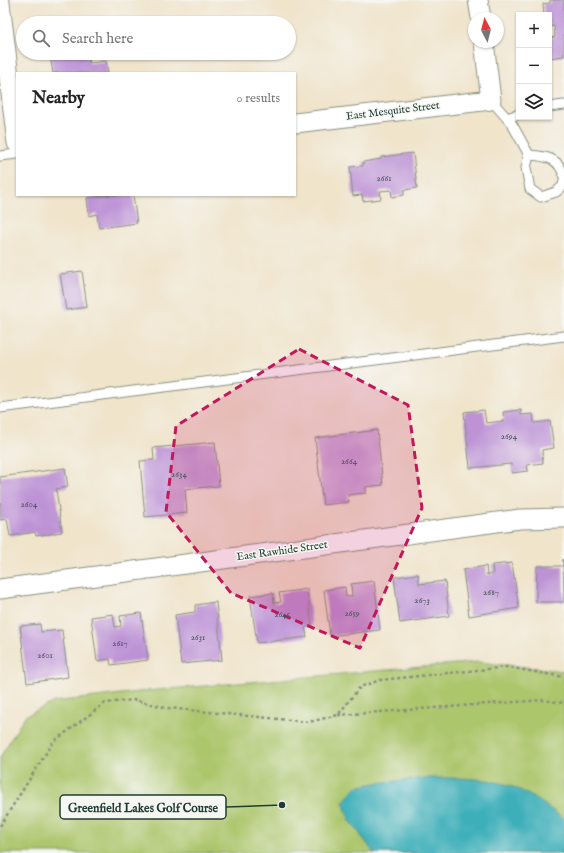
<!DOCTYPE html>
<meta charset="utf-8">
<style>
:root{--surface:#fff;--page:#f2f2f2;--text:#222;--muted:#767676;--line:#e0e0e0}
body{margin:0;font-family:"IM FELL English",serif;background:var(--page);color:var(--text)}
.controls{position:absolute;right:12px;top:12px;display:grid;overflow:hidden;border-radius:0px;box-shadow:0 1px 3px #0004}
.controls button{width:36px;height:36px;display:grid;place-items:center;padding:0;border:0;border-bottom:1px solid var(--line);background:var(--surface);color:var(--text);font:20px sans-serif}
.compass{position:absolute;left:468px;top:12px;width:36px;height:36px;border-radius:50%;background:var(--surface);box-shadow:0 1px 3px #0004;rotate:353deg}
.list{margin:0;padding:0;list-style:none}
h2{display:flex;justify-content:space-between;align-items:center;height:52px;margin:0;padding:0 16px;font-size:17px}
h2 small{font-size:13px;font-weight:400;color:var(--muted)}
.icon{flex:none;width:22px;height:22px;fill:none;stroke:currentColor;stroke-width:2;stroke-linecap:round;stroke-linejoin:round}
.map{position:relative;flex:none;width:564px;height:853px;overflow:hidden}
.search{position:absolute;background:var(--surface);box-shadow:0 1px 3px #0004;left:16px;top:16px;width:280px;height:44px;display:flex;align-items:center;gap:10px;box-sizing:border-box;padding:0 14px;border-radius:22px;color:var(--muted);font-size:15px}
.panel{position:absolute;background:var(--surface);box-shadow:0 1px 3px #0004;left:16px;top:72px;width:280px;height:124px;border-radius:0px}
.map>svg:first-child{display:block}
.green{fill:#acc66c;stroke:#668250}
.water{fill:#3eafb9;stroke:#2e7676}
.building{fill:#bd93d6}
.lines{fill:none;stroke-linecap:round;stroke-linejoin:round}
.service-casing{stroke:#889080;stroke-width:11}
.minor-casing{stroke:#889080;stroke-width:21}
.path{stroke:#889080;stroke-width:2.5;stroke-dasharray:3 3;stroke-linecap:butt}
.service{stroke:#fff;stroke-width:9}
.minor{stroke:#fff;stroke-width:19}
.marked{fill:#c2185b;fill-opacity:0.2;stroke:#c2185b;stroke-width:3;stroke-dasharray:8 5;stroke-linejoin:round}
.labels{text-anchor:middle;dominant-baseline:central;stroke-width:3;stroke-linejoin:round;paint-order:stroke}
.number-label{font-size:9px;fill:#46525c}
.street-label{font-size:11px;fill:#1f3d34;stroke:#f6f6f2}
.leader{fill:none;stroke:#1f3d34;stroke-width:1.5}
.callout-dot{fill:#1f3d34;stroke:#f6f6f2;stroke-width:1.5}
.callout{fill:#f6f6f2;stroke:#1f3d34;stroke-width:1.5}
.callout-label{font-size:12px;text-anchor:middle;font-weight:bold;fill:#1f3d34}
</style>
<div class="map">
<svg width="564" height="853" viewBox="0 0 564 853">
<rect width="100%" height="100%" fill="#f6f6f2"/>
<filter id="ink" filterUnits="userSpaceOnUse"><feTurbulence type="fractalNoise" baseFrequency=".025" numOctaves="2"/><feDisplacementMap in="SourceGraphic" scale="8" xChannelSelector="R" yChannelSelector="G"/><feConvolveMatrix kernelMatrix="1 2 1 2 8 2 1 2 1" color-interpolation-filters="sRGB"/></filter>
<filter id="wash" filterUnits="userSpaceOnUse"><feTurbulence type="fractalNoise" baseFrequency=".012" numOctaves="4" result="noise"/><feDisplacementMap in="SourceGraphic" scale="16" xChannelSelector="R" yChannelSelector="G"/><feGaussianBlur stdDeviation="0.9" result="paint"/><feColorMatrix in="noise" values="0 0 0 0 0 0 0 0 0 0 0 0 0 0 0 0 0 1.4 0 .05"/><feComposite in="paint" operator="in"/></filter>
<g filter="url(#wash)">
<rect width="100%" height="100%" fill="#f0e4cb"/>
<polygon class="green" points="478,662 564,671 564,853 0,853 0,757 25,716 54,702 146,691"/>
<path class="water" d="M427,778c26,0 53,-1 78,6 20,6 42,22 59,35v34h-190l-25,-34 -6,-17 13,-15 19,-4z"/>
<g id="blocks">
<g class="building">
<polygon points="550,0 564,0 564,56 549,58 549,38 555,37 554,26 549,27 549,15 544,15 543,4 550,3"/>
<polygon points="76,53 87,53 89,63 106,61 108,73 53,73 50,56"/>
<polygon points="413,153 417,188 404,190 404,195 392,197 391,190 380,191 381,199 363,201 362,195 353,196 350,167 363,166 363,162 381,159 381,157"/>
<polygon points="111,195 133,195 137,223 99,228 97,214 89,216 87,198"/>
<polygon points="82,271 87,307 66,310 60,274"/>
<polygon points="484,410 486,423 504,421 503,412 521,410 521,415 533,414 534,423 550,421 554,448 542,450 543,463 527,465 528,471 512,473 511,464 470,468 464,412"/>
<polygon points="377,430 383,485 366,487 366,493 348,495 349,502 323,505 315,438"/>
<polygon points="215,442 219,486 185,489 187,513 145,517 140,461 154,460 153,448"/>
<polygon points="65,468 68,487 56,489 62,532 36,536 35,532 10,536 7,519 0,520 0,477"/>
<polygon points="563,559 564,602 536,602 537,566 563,566"/>
<polygon points="512,563 519,608 469,616 463,570 486,566 487,575 493,574 492,565"/>
<polygon points="418,574 419,584 445,581 449,616 400,623 394,577"/>
<polygon points="374,581 380,630 330,636 324,590 345,587 346,597 352,596 351,584"/>
<polygon points="307,589 312,626 305,627 307,637 257,643 250,596 273,593 274,603 281,602 279,593"/>
<polygon points="216,602 222,660 181,664 175,615 195,612 195,605"/>
<polygon points="141,613 148,660 111,665 110,659 97,661 91,617 113,614 115,627 121,626 120,616"/>
<polygon points="40,624 41,632 62,630 68,677 27,683 20,626"/>
</g>
</g>
</g>
<g filter="url(#ink)">
<use href="#blocks" fill-opacity="0" stroke="#889080" stroke-width="1"/>
<g class="lines">
<defs>
<g id="service">
<polyline points="491,100 512,124 529,155 526,168 530,189 541,197 556,192 563,186 564,180"/>
<polyline points="549,107 564,105"/>
<polyline points="507,118 519,114"/>
<path d="M529,155c17,1 31,3 35,22"/>
<polyline points="0,156 17,154"/>
<polyline points="0,408 564,336"/>
</g>
<g id="minor">
<polyline points="478,0 481,18"/>
<polyline points="0,3 17,143"/>
<polyline points="295,123 491,100 484,42"/>
<polyline points="0,589 520,519 564,518"/>
</g>
</defs>
<use href="#service" class="service-casing"/>
<use href="#minor" class="minor-casing"/>
<g class="path">
<polyline points="338,715 543,700 564,703"/>
<polyline points="0,826 53,742 105,703 135,700 168,708 309,722 338,715 360,687 380,680 507,667 564,677"/>
</g>
<use href="#service" class="service"/>
<use href="#minor" class="minor"/>
</g>
</g>
<path class="marked" d="M299,349l109,56 14,103 -62,140 -129,-55 -65,-81 10,-86z"/>
<g class="labels">
<g class="number-label">
<text x="384" y="178">2661</text>
<text x="509" y="436">2694</text>
<text x="349" y="461">2664</text>
<text x="179" y="474">2634</text>
<text x="29" y="504">2604</text>
<text x="491" y="592">2687</text>
<text x="422" y="600">2673</text>
<text x="352" y="613">2659</text>
<text x="282" y="614">2645</text>
<text x="198" y="637">2631</text>
<text x="120" y="643">2617</text>
<text x="45" y="655">2601</text>
</g>
<g class="street-label">
<text transform="translate(393 111) rotate(-7)">East Mesquite Street</text>
<text transform="translate(282 551) rotate(-8)">East Rawhide Street</text>
</g>
</g>
<path class="leader" d="M282 805L226 807"/>
<circle class="callout-dot" cx="282" cy="805" r="4"/>
<rect class="callout" x="60" y="795" width="166" height="24" rx="4"/>
<g class="callout-label">
<text x="143" y="812">Greenfield Lakes Golf Course</text>
</g>
</svg>
<div class="controls">
<button>+</button>
<button>−</button>
<button><svg class="icon" aria-label="layers" viewBox="0 0 24 24"><path d="M12 4l9 5-9 5-9-5zM3 14l9 5 9-5"/></svg></button>
</div>
<svg class="compass" viewBox="-18 -18 36 36"><path d="M0-13l5 13h-10z" fill="#e53935"/><path d="M0 13l5-13h-10z" fill="#767676"/></svg>
<div class="search"><svg class="icon" aria-label="search" viewBox="0 0 24 24"><circle cx="10" cy="10" r="6"/><path d="M15 15l6 6"/></svg>Search here</div>
<section class="panel">
<h2>Nearby<small>0 results</small></h2>
<ul class="list">
</ul>
</section>
</div>
